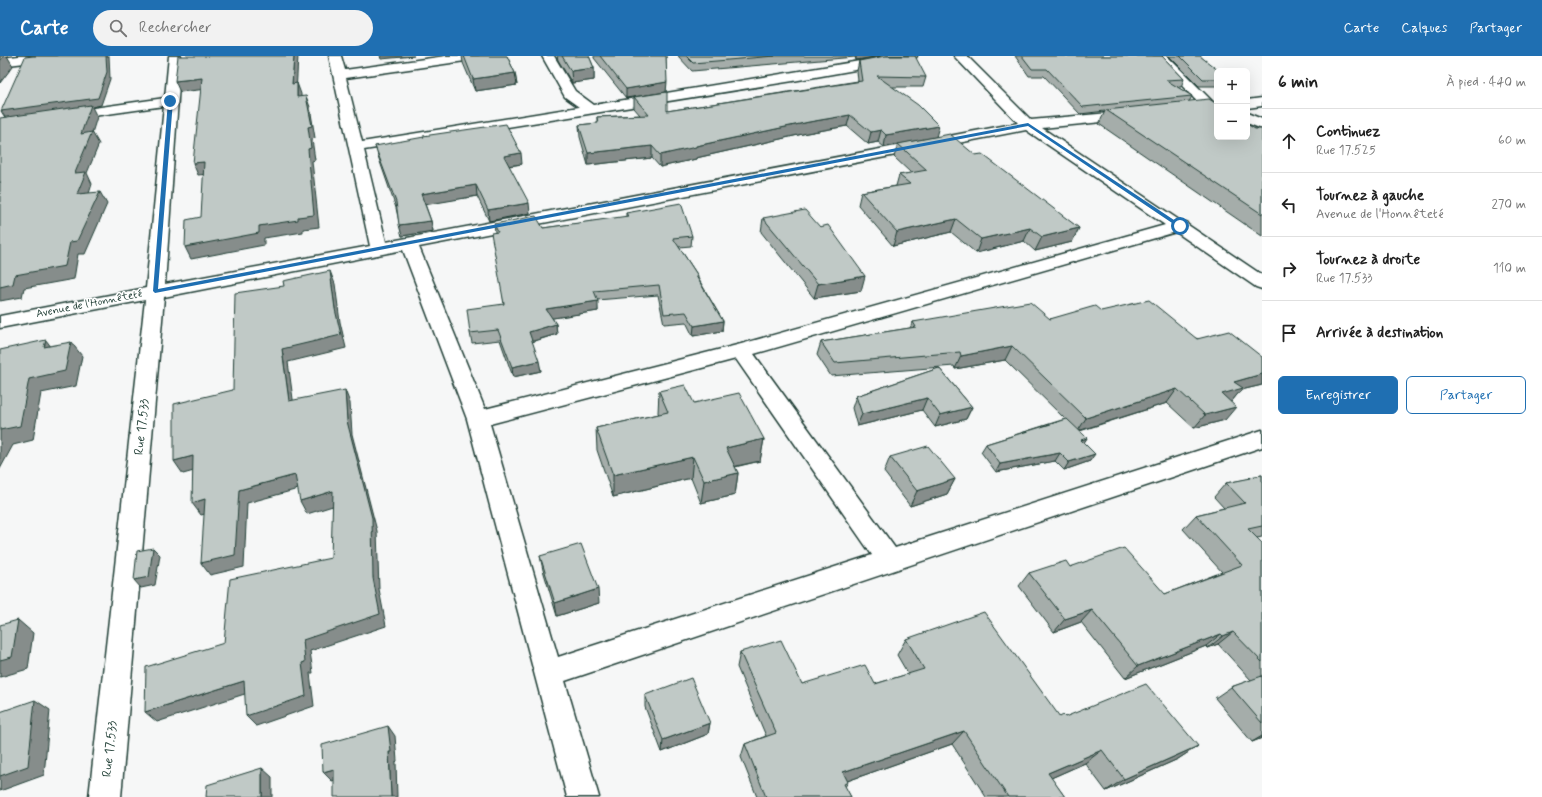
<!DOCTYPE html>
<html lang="fr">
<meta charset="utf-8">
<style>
:root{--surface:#fff;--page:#f2f2f2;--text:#222;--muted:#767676;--line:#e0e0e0;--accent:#1f6fb2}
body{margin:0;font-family:Mynerve,sans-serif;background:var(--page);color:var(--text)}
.controls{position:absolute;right:12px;top:12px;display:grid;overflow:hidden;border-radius:6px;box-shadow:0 4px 16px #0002}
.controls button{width:36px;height:36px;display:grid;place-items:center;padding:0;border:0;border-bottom:1px solid var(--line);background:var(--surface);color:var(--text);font:20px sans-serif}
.stop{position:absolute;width:12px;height:12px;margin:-9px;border:3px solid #1f6fb2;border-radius:50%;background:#fff}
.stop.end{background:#1f6fb2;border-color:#fff;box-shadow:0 1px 4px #0008}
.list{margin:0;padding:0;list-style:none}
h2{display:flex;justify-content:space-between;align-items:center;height:52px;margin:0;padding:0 16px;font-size:17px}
h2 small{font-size:13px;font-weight:400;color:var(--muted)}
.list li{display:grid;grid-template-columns:26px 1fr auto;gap:12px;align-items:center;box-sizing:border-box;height:64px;padding:0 16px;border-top:1px solid var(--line)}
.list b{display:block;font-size:15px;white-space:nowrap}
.list p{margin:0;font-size:13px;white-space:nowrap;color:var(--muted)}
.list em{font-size:13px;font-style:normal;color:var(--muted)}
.actions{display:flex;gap:8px;padding:12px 16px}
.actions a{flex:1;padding:9px 0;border:1px solid var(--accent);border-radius:6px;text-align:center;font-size:14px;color:var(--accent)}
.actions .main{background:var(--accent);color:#fff}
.icon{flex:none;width:22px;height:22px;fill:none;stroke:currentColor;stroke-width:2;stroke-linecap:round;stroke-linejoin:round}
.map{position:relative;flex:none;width:1262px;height:741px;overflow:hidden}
header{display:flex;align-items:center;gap:24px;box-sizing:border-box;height:56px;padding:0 20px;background:var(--accent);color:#fff}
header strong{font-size:19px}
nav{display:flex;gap:22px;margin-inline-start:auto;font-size:14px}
.search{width:280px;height:36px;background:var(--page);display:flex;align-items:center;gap:10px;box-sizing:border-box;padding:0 14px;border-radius:22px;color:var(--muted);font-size:15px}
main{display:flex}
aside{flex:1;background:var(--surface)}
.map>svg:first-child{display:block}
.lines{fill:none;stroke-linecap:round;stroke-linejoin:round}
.street-casing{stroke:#1f3d34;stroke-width:3}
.street{fill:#fff;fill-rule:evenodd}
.wall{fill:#a5adaa;stroke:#1f3d34}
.shaded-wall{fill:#868d8b;stroke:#1f3d34}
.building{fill:#c0c9c6;stroke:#1f3d34}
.route{fill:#1f6fb2}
.labels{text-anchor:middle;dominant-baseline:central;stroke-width:3;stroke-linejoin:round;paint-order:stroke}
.far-street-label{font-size:11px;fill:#1f3d34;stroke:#fff}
.street-label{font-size:13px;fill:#1f3d34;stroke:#fff}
</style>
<header>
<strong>Carte</strong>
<div class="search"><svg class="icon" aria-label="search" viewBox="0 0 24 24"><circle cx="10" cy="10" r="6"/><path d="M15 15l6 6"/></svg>Rechercher</div>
<nav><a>Carte</a><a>Calques</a><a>Partager</a></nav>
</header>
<main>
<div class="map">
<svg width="1262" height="741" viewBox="0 0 1262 741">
<rect width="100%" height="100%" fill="#f6f7f7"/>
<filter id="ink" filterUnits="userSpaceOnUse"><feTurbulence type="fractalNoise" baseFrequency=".025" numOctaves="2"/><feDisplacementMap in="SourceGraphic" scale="8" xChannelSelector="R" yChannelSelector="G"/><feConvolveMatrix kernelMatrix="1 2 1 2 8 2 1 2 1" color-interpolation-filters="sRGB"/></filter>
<g filter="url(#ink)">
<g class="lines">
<defs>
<g id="street">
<polygon points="19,0 56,0 54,3 50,4 0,10 0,2"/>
<path d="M169,0h12l-16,228 205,-38 -41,-190h12l4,14 101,-14h32l-2,3 -4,1 -126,18 16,64 217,-35 -14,-10 -23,-41h12l21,35 19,14 296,-49h27l-2,3 -4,1 -118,21 -429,69 22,92 632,-119 -64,-67h13l64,64 101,-9 5,1 2,3 -2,3 -5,1 -90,9 140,94h4l2,3 74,50v14l-6,-2 -80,-55 -422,122 141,194 367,-118v17l-697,234 34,116h-32l-100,-378 -64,-169 -239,47 -43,500h-32l56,-497 -145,28v-12l146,-28 18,-182 -99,14 -5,-1 -2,-3 2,-3 5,-1 100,-14zM1026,74l139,95 -424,119 -256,65 -66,-162zM736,303l136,196 -314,102 -68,-233z"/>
<polygon points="1154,0 1167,0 1215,48 1217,51 1215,54 1210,55 1205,54"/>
<polygon points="1262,42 1262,50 1247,52 1247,44"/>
<polygon points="1247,57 1262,63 1262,73 1247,67"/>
</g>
</defs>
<use href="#street" class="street-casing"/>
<use href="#street" class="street"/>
</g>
<g class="wall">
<polygon points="462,0 507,0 515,17 517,29 475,35 463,7"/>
<polygon points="557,0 589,0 594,12 594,24 572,27 558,4"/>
<polygon points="594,0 666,0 666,36 626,42 594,2"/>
<polygon points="678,0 881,0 856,4 855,1 692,15"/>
<polygon points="1015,0 1162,0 1184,23 1181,31 1177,31 1192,40 1189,46 1255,73 1262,73 1262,180 1099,68 1105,55 1080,58 1044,20 1029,20"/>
<polygon points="1169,0 1200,0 1217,15 1217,30 1199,30"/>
<polygon points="859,5 926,21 923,31 893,31 936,81 975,99 1079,172 1072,186 1035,195 1024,185 976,197 951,176 893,190 858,149 861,136 896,130 899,119 911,117 894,101 898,88 884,91 878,86 868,88 847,70 807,77 696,102 696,103 660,111 652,102 588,109 580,81 579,69 597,67 597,61 640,59 634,52 634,41 667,55 858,25 857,15"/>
<polygon points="375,90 522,108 509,110 530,157 489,165 477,140 425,148 431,165 433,175 402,180 396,152 378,100"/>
<polygon points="626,157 692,180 691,190 679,191 698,220 698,222 723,265 722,275 693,280 686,266 664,268 658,239 597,244 598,255 552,262 556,268 557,278 532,286 541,315 513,321 500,284 472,287 470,277 504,248 494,168 543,172 626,161"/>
<polygon points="763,162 861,235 814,242 761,176"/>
<polygon points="1101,255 1262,301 1262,329 1241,334 1231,346 1225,364 1194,372 1167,347 1080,375 1087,382 1084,386 1090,405 1064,414 1055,405 996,416 981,396 986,388 1065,363 1005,304 955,313 954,310 831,320 817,299 821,286 910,272 913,266 1050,263"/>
<polygon points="939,312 972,351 966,363 935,371 922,354 857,370 852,352 856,340"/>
<polygon points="659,335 694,347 764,383 760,405 735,411 738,417 735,439 701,447 691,422 613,441 597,394 596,372 659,358 658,357"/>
<polygon points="890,401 955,423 947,438 910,450 884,416"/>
<polygon points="1262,419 1262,481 1257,482 1262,487 1262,682 1252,686 1215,642 1231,631 1251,624 1218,588 1208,592 1206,590 1125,622 1081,566 1054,576 1019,530 1029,517 1070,511 1165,538 1222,516 1183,473 1196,459 1224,452 1214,441 1226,427 1248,423 1250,421"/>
<polygon points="540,500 599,547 557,560 543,514"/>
<polygon points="906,583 1060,661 1065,661 1198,690 1178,703 1106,735 1085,707 1051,722 1065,741 986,741 952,688 847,725 848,726 845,731 851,741 757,741 741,701 745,688 766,680 737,611 740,596 802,628 875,628 908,618 897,599"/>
<polygon points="645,639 710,667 708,678 662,696 645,651"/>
</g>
<g class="shaded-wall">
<polygon points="0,0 8,0 7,0 13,10 0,27"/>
<polygon points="106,0 109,0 110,23 101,49 92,51 97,61 92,77 92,76 99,88 87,117 92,128 85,150 6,63 1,55"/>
<polygon points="294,0 298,0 296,39 292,28"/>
<polygon points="380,0 414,0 381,3"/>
<polygon points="856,0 881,0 856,4"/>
<polygon points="594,12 594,24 572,27 571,15"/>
<polygon points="515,17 517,29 475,35 473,23"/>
<polygon points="202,22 207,33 180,36 175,25"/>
<polygon points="667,26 666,36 626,42 626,33"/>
<polygon points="297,27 301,38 301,52 297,41"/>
<polygon points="306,40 310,51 315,82 312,83 315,104 312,105 319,171 303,173 303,176 264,182 264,189 191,203 185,191 259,170 298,161 308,93 308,71"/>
<polygon points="850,59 847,70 807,77 696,102 696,103 660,111 660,99 696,90 809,66"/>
<polygon points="939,70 936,81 884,91 886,79"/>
<polygon points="881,74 878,86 868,88 871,76"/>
<polygon points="652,90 652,102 588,109 588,97"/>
<polygon points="521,97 522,108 506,110 504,100"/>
<polygon points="204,106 209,118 198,119 193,107"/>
<polygon points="476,129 477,140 424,149 421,138"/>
<polygon points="100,136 107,148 85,198 78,198 74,223 24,232 22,241 0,245 0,231 15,219 70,186"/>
<polygon points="529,147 530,157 489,165 488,154"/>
<polygon points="956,163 951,176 893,190 897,176"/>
<polygon points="431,165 433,175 402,180 399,169"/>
<polygon points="1030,172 1024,185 976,197 981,183"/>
<polygon points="1079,172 1072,186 1035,195 1042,181"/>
<polygon points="330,215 335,228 340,266 346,292 288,306 295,358 289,345 282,293 335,253"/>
<polygon points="865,220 861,235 814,242 818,228"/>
<polygon points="598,245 598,255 547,263 546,253"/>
<polygon points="723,265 722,275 693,280 694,270"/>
<polygon points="556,268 557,278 530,286 529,276"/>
<polygon points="46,284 57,299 44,291"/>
<polygon points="71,286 82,300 76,330 41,337 33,384 13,389 0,413 0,374 29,323"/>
<polygon points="1012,290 1005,304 955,313 961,300"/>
<polygon points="539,305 541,315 513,321 512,311"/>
<polygon points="1262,318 1262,329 1241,334 1231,346 1210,351 1222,338 1234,326"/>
<polygon points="1177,333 1167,347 1078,375 1086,362"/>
<polygon points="345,334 350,347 352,378 377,475 379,533 386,570 310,595 313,617 310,617 314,650 256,670 246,660 302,607 303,584 373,522 347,365"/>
<polygon points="927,342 922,354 857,370 862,358"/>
<polygon points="972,351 966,363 935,371 940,359"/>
<polygon points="1236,351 1225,364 1194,372 1205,359"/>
<polygon points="1087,382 1082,390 1081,384"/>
<polygon points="764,383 760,405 723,413 726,392"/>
<polygon points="1060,397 1055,405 996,416 1000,408"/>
<polygon points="1095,398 1090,405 1064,414 1069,406"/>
<polygon points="193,400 201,413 183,418 174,405"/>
<polygon points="693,401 691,422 613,441 613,419"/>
<polygon points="738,417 735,439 701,447 704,425"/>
<polygon points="295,419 302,432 247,447 244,511 210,519 201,507 239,434"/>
<polygon points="955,423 947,438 910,450 917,435"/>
<polygon points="333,435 339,448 307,458 300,445"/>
<polygon points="205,443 213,456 201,459 192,447"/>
<polygon points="153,492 160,499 155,529 141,532 134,524"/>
<polygon points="598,533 599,547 557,560 555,547"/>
<polygon points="1092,554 1081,566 1054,576 1065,563"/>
<polygon points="18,564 33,577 28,613 0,621 0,604"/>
<polygon points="1233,576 1218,588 1208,592 1223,580"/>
<polygon points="1221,578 1206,590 1125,622 1138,610"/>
<polygon points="244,625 254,635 157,666 145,656"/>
<polygon points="35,644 50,654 44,719 0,735 0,720"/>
<polygon points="710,667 708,678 662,696 663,684"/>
<polygon points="388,670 395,680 397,705 396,706 397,741 391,741"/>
<polygon points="964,675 952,688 836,729 843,716"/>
<polygon points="1262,680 1262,682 1252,686"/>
<polygon points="1198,690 1178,703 1106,735 1124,723"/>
<polygon points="1102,694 1085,707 1033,730 1048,717"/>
<polygon points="262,712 272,721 272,741 262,741"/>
<polygon points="334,713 342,722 332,725 323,716"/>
</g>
<g class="building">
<polygon points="0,0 4,0 0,5"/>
<polygon points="33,0 106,0 107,16 98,42 1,55 25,1"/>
<polygon points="178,0 294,0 292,28 297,27 297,41 306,40 312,70 308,71 311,92 308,93 314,159 298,161 298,164 259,170 259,177 185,191 186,164 201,161 204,106 193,107 202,22 175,25"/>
<polygon points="464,0 507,0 515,17 473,23"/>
<polygon points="562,0 589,0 594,12 571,15"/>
<polygon points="600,0 666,0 667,26 626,33"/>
<polygon points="686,0 775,0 693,7"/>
<polygon points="885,0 915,0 926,21 877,20 918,49 939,70 886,79 881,74 871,76 850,59 809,66 696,90 696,91 660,99 652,90 588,97 579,69 598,67 597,61 649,59 634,41 667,36 667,55 862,25 859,5"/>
<polygon points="1022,0 1162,0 1184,23 1166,24 1192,40 1083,51 1047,13 1032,13"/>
<polygon points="1180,0 1200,0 1219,15 1217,15 1217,23 1203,23"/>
<polygon points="1209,43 1217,48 1217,81 1247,81 1247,68 1255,73 1262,73 1262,158 1106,54"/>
<polygon points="91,49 81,78 92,76 75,117 86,116 77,138 100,136 77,185 70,186 65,210 15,219 13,228 0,231 0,127 1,126 0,126 0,62"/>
<polygon points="506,68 521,97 504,100 529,147 488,154 476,129 421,138 431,165 399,169 396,146 375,90 424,81 423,80"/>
<polygon points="950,78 975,99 982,98 1079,172 1042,181 1030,172 981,183 956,163 897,176 861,136 910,128 899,119 927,114 898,88"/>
<polygon points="681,147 692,180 673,182 698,220 696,220 723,265 694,270 686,256 664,258 659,229 594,235 598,245 546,253 556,268 529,276 539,305 512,311 498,274 470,277 467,253 504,248 491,177 498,176 494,168 536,160 543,172 628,160 626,157"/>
<polygon points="805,154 820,171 828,169 865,220 818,228 763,162"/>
<polygon points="330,215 335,253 341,279 282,293 289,345 345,334 347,365 372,462 373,522 380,558 303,584 305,606 302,607 306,640 246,660 244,625 145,656 146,611 224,587 230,523 331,502 333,435 300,445 295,419 239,434 235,499 201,507 205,443 192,447 193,400 174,405 174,348 233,334 235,237 284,230 283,225"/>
<polygon points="1149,244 1197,283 1229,275 1262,301 1262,318 1234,326 1243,332 1222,338 1236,351 1205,359 1177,333 1086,362 1012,290 961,300 960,296 835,307 821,286 916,271 913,266 1030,246 1050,263 1095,250 1101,255"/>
<polygon points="46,284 44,291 71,286 65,315 29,323 20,370 0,374 0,294"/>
<polygon points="939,312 972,351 940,359 927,342 862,358 856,340"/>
<polygon points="685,329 694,347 739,337 764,383 726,392 738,417 704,425 693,401 613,419 596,372 668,356 659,335"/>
<polygon points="1067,363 1087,382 1081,384 1095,398 1069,406 1060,397 1000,408 986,388"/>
<polygon points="928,390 955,423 917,435 890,401"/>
<polygon points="1262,419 1262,470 1248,473 1262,487 1262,606 1233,576 1223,580 1221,578 1138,610 1092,554 1065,563 1029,517 1066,505 1070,511 1124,492 1165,538 1242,509 1196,459 1245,447 1226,427 1251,422 1250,421"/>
<polygon points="581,488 598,533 555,547 540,500"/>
<polygon points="153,492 149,521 134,524 137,495"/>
<polygon points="984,556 1060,661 1063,659 1065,661 1146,628 1198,690 1124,723 1102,694 1048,717 1065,741 1008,741 964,675 843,716 848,726 844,728 851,741 766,741 745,688 776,677 740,596 781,584 802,628 865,609 875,628 924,613 906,583"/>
<polygon points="18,564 12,601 0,604 0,569"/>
<polygon points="1262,620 1262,667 1231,631"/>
<polygon points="691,622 710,667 663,684 645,639"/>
<polygon points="35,644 28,710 0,720 0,656"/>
<polygon points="388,670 391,696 389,696 391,741 334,741 334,713 323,716 322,689"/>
<polygon points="262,712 262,741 206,741 207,729"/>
</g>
</g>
<polygon class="route" points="170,44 173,45 158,233 1028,67 1183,170 1178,171 1028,70 155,237 153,235 168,45"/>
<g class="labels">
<g class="far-street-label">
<text transform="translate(89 248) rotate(-11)">Avenue de l'Honnêteté</text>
</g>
<g class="street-label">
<text transform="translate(142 371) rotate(-84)">Rue 17.533</text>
<text transform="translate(110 693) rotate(-84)">Rue 17.533</text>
</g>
</g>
</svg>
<div class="controls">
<button>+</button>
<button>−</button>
</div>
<div class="stop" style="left:1180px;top:170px"></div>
<div class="stop end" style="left:170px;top:45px"></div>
</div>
<aside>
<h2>6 min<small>À pied · 440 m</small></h2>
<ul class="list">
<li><svg class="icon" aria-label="ahead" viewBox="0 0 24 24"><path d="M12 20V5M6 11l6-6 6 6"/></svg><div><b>Continuez</b><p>Rue 17.525</p></div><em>60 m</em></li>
<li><svg class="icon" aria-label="left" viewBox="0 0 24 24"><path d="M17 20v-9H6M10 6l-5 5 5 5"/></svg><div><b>Tournez à gauche</b><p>Avenue de l'Honnêteté</p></div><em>270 m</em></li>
<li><svg class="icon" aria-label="right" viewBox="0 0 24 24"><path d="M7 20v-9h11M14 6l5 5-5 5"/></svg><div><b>Tournez à droite</b><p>Rue 17.533</p></div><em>110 m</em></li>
<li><svg class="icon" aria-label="arrive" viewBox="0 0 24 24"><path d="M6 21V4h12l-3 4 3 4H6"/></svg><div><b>Arrivée à destination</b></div></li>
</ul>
<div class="actions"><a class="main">Enregistrer</a><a>Partager</a></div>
</aside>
</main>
